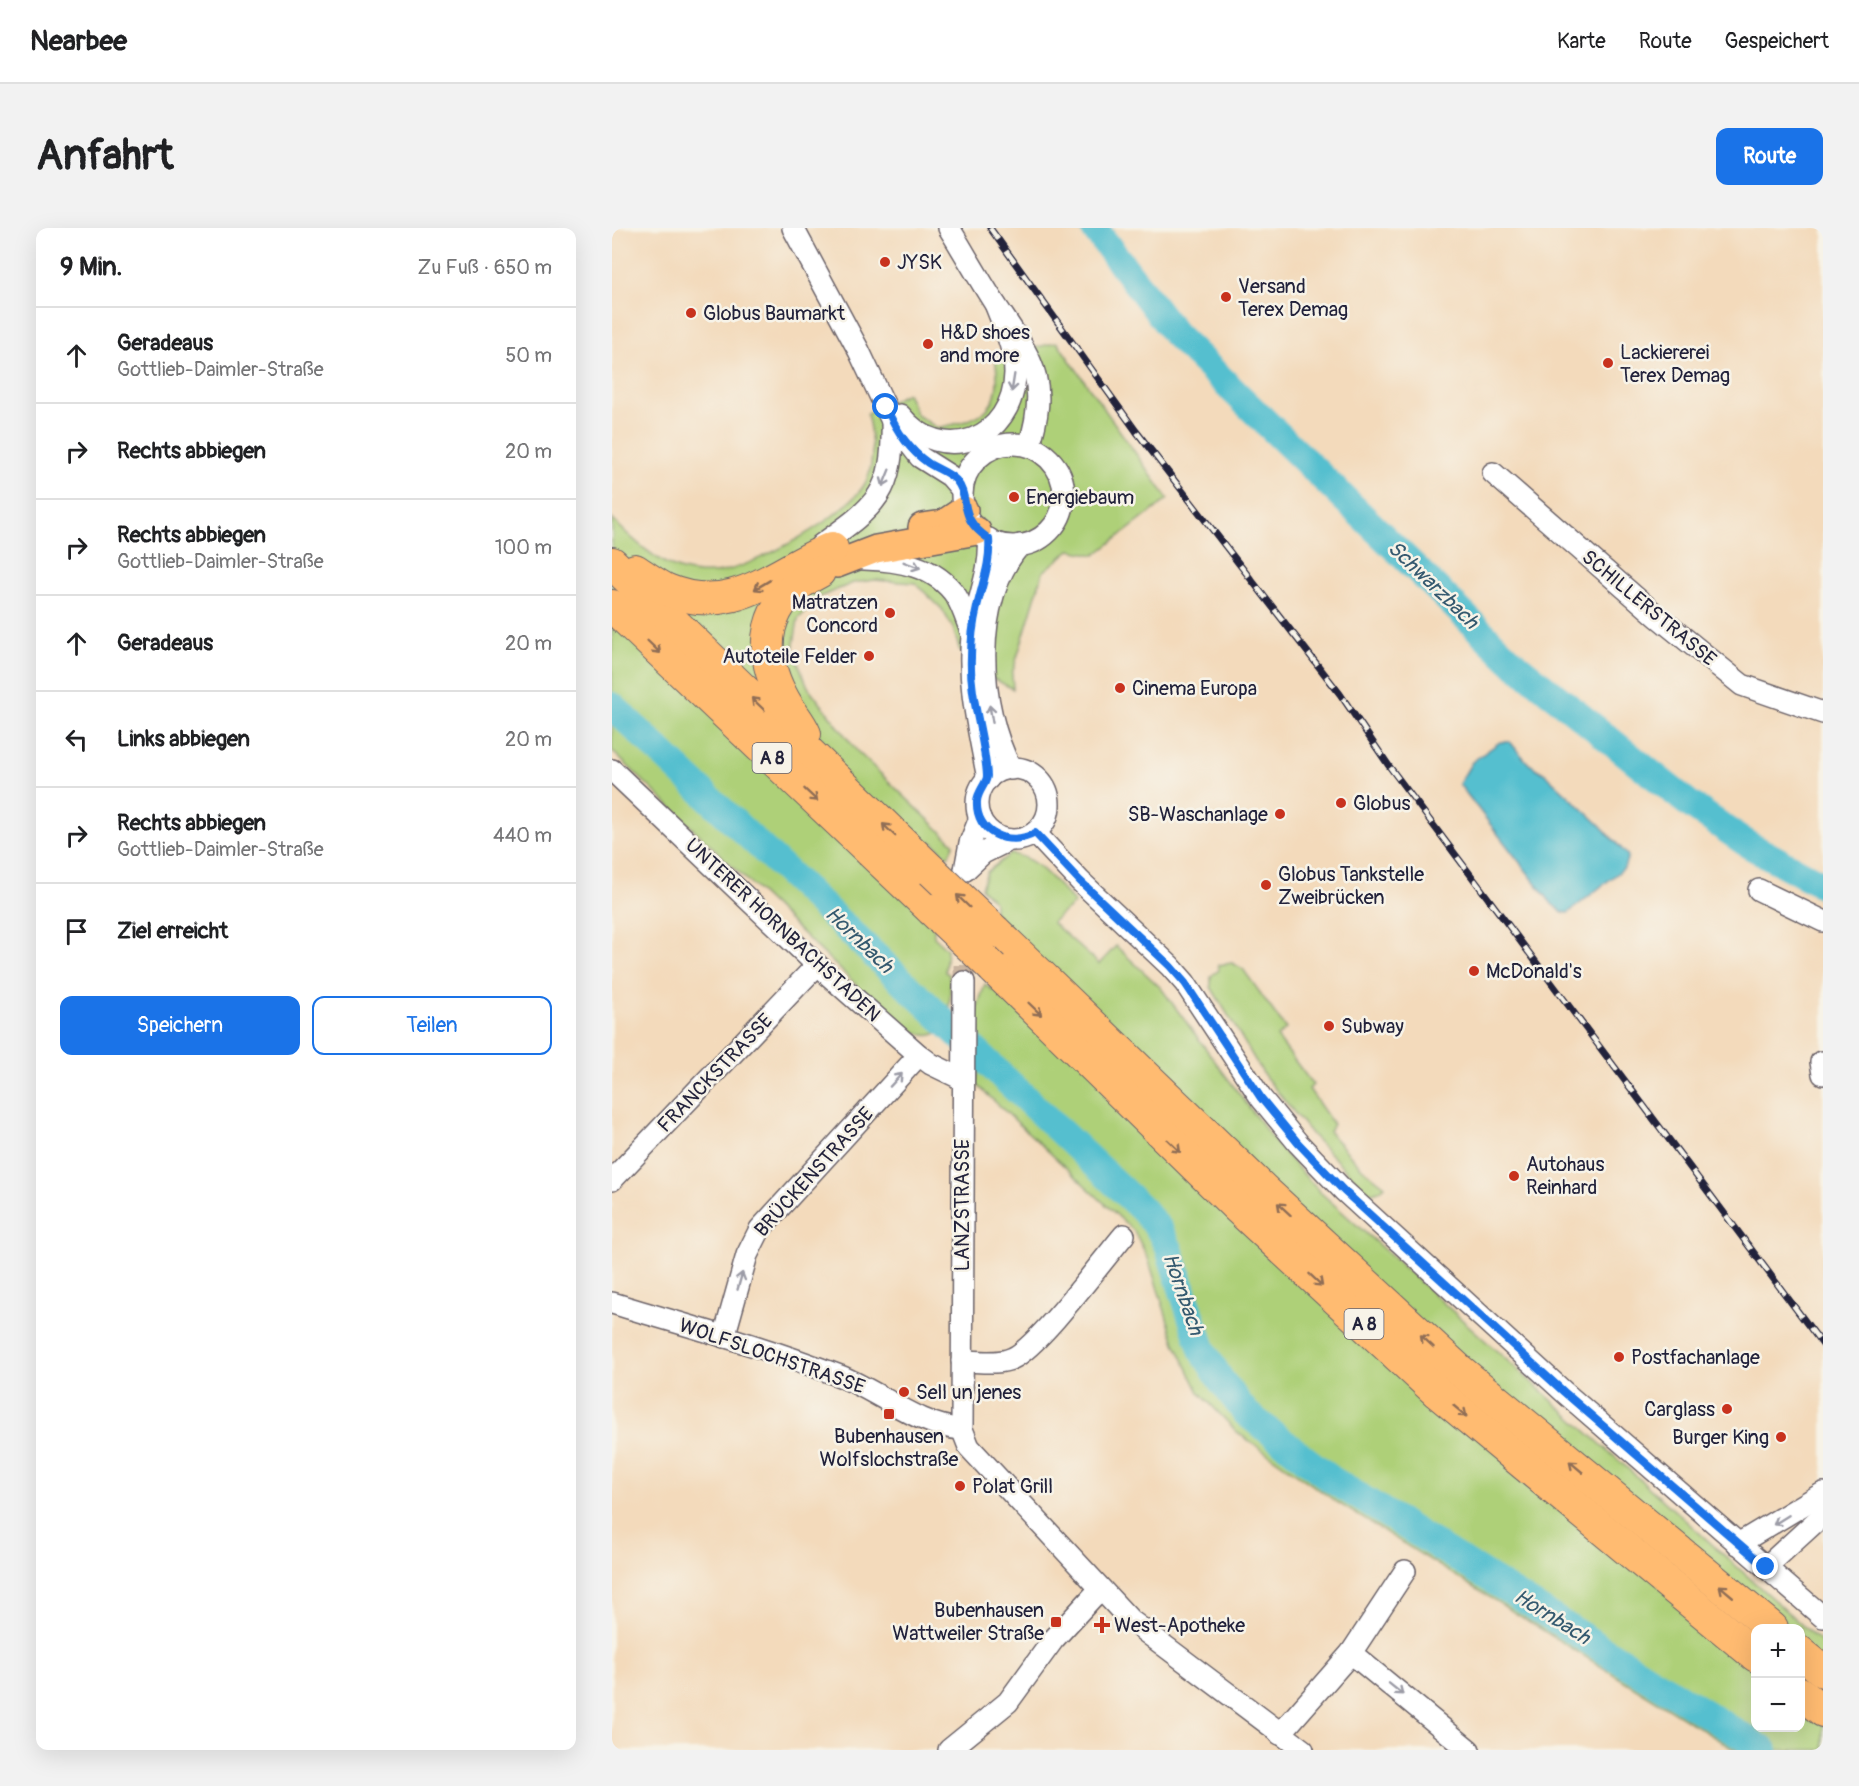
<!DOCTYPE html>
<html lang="de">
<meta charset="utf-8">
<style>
:root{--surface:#fff;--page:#f2f2f2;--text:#202124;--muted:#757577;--line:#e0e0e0;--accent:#1a73e8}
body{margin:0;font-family:Pangolin,sans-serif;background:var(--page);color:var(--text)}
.controls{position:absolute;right:18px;bottom:18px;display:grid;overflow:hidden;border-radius:12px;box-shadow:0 6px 24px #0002}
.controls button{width:54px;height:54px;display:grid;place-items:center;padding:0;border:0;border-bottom:2px solid var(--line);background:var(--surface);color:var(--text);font:30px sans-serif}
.stop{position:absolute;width:18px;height:18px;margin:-14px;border:4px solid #1a73e8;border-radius:50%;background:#fff}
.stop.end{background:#1a73e8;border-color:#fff;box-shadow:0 2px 6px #0008}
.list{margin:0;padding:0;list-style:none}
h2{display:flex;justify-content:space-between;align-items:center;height:78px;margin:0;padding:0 24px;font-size:26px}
h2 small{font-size:20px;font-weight:400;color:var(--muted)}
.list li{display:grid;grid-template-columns:39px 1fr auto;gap:18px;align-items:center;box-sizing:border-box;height:96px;padding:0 24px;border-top:2px solid var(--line)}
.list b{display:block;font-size:22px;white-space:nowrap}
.list p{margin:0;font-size:20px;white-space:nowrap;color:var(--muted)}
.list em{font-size:20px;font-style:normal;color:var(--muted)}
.actions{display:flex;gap:12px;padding:18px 24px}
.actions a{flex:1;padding:14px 0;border:2px solid var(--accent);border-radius:12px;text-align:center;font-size:21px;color:var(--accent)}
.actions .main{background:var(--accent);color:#fff}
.icon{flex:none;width:33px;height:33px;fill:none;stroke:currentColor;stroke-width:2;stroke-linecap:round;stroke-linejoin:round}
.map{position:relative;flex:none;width:1211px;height:1522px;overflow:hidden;border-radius:12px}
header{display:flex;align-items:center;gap:36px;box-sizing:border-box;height:84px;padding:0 30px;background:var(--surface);border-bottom:2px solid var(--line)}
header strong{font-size:28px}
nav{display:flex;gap:33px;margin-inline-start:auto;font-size:21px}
.intro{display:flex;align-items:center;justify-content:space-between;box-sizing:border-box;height:144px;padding:0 36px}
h1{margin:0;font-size:42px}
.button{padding:15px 27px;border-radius:12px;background:var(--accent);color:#fff;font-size:21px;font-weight:700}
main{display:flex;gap:36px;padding:0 36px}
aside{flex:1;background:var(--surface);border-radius:12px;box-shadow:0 6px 24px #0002}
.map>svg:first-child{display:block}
.green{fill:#aed078;stroke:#68795a;stroke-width:1.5;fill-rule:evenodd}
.water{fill:#54bfcf;stroke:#3b7085;stroke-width:1.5}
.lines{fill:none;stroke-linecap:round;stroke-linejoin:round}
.river{stroke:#54bfcf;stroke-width:28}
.minor-tunnel{stroke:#c9b5a1;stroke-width:21;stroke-dasharray:21 10;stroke-linecap:butt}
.minor-casing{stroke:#6b6268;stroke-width:24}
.major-casing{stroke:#6b6268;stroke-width:30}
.highway-casing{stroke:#6b6268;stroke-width:34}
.minor{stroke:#fff;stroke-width:21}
.major{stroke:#ffbb71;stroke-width:27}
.highway{stroke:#ffbb71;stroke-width:32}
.rail-casing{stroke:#22223b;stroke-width:7}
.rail{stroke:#f7f3e8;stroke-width:4.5;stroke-dasharray:14;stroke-linecap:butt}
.highway-bridge-casing{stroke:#6b6268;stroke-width:34;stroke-linecap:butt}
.highway-bridge{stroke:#ffbb71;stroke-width:32}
.oneway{stroke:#9c9ca7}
.oneway2{stroke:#906e56}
.route{stroke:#1a73e8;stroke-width:8}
.poi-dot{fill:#c8321e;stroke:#f7f3e8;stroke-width:2}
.labels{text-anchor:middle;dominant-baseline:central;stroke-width:5;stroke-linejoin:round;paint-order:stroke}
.shield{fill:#f7f3e8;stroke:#62616f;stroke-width:1.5}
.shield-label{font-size:18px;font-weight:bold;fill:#22223b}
.poi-label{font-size:20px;fill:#22223b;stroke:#f7f3e8;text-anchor:start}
.street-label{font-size:20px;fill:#22223b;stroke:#f7f3e8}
.water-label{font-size:21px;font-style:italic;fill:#34596f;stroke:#f7f3e8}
</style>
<header>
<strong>Nearbee</strong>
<nav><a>Karte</a><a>Route</a><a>Gespeichert</a></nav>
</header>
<div class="intro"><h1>Anfahrt</h1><a class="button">Route</a></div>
<main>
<aside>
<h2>9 Min.<small>Zu Fuß · 650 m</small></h2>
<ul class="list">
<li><svg class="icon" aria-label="ahead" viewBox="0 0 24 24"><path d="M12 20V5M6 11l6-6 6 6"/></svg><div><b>Geradeaus</b><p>Gottlieb-Daimler-Straße</p></div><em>50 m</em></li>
<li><svg class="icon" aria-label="right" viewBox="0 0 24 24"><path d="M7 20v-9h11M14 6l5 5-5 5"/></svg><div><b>Rechts abbiegen</b></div><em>20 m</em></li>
<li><svg class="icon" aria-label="right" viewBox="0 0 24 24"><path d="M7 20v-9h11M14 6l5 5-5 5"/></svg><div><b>Rechts abbiegen</b><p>Gottlieb-Daimler-Straße</p></div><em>100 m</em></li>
<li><svg class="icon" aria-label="ahead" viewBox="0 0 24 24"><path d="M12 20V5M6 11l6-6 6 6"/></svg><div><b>Geradeaus</b></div><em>20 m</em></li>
<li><svg class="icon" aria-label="left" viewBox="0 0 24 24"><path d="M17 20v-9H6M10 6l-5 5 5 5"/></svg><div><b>Links abbiegen</b></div><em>20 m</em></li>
<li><svg class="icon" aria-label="right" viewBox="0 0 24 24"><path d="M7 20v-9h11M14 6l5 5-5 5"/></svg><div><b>Rechts abbiegen</b><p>Gottlieb-Daimler-Straße</p></div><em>440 m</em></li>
<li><svg class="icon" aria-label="arrive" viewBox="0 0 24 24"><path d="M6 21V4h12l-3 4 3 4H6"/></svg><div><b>Ziel erreicht</b></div></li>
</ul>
<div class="actions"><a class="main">Speichern</a><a>Teilen</a></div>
</aside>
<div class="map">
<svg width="1211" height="1522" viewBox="0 0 1211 1522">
<rect width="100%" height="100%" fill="#f7f3e8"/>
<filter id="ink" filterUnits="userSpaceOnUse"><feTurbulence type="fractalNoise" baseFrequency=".0167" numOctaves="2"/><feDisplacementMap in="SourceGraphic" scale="12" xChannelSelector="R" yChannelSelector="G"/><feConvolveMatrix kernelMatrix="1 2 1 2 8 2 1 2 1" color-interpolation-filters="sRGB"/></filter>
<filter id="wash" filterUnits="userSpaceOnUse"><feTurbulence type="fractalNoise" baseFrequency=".008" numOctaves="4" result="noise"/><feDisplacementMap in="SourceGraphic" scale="24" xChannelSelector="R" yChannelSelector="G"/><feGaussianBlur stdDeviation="1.35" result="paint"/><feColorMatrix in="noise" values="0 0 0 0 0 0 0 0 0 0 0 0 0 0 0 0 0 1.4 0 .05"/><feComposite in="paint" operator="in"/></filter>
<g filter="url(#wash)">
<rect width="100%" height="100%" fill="#f3dabb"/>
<g class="green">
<path d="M445,114l111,157 -73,56 -25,-5 -27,22 -31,102 1,15 -23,-12 -30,-26 -7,-23 -11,-19 -27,-26 -41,-3 -21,3 -33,14 -22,22 -5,31 15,37 49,64 97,93 -6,13 -17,-16 3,96 13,12 -2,23 4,2c3,17 3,66 -25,61 -9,-2 -21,-9 -30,-14l-282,-270v-232c18,18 45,44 70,51 8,2 22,4 31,3 36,-2 144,-61 155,-96 7,-20 4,-42 -1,-63l40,-21 10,22 20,13c45,-9 68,-17 58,-70z"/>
<path d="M398,626c28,2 46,31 65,49l-23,19 47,42 17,-18 45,42 116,157 43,47 503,452v106h-88l-398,-248 -99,-69 -39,-41 -24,-49 -27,-85 -14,-27 -157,-146v-77l8,-24 7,6 2,-89 -13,-13 6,-16zM1144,1400h44v100h-44z"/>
<polygon points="620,735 631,741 674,801 665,809 701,857 697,861 721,896 717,904 750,940 773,958 767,963 757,966 701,908 652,847 599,759 599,748 607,742 606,737"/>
</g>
<polygon class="water" points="888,514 898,514 917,536 932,545 988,597 1016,628 1012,640 956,685 950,684 940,676 847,556 860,534"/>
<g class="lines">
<g class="river">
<polyline points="482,0 563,106 897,431 1076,575 1137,617 1211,657"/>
<polyline points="0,478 530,981 547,1001 557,1021 590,1121 608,1151 634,1185 719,1251 1152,1522"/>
</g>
</g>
</g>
<g filter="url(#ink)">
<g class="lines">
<polyline class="minor-tunnel" points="352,706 352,754"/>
<defs>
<g id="minor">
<polyline points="181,0 247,123 280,193 308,229 338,248 350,262"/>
<path d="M337,0c16,26 31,53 48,79 35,53 53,73 32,139"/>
<path d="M288,187c42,53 114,24 115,-42 0,-23 -11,-46 -19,-67"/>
<circle cx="401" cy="267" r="51"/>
<polyline points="881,245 1046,389 1130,457 1211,485"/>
<path d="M209,317c56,-40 73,-52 71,-124"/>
<path d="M252,331c33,1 71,6 92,37 7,11 11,26 16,38"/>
<circle cx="401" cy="576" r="36"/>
<path d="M399,541c-33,-63 -40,-168 9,-224"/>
<polyline points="0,542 205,737 307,827 319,836 350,851"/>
<path d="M376,551c-9,-48 -21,-95 -16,-143 3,-33 20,-64 17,-97"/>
<polyline points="423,605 468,653 558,738 573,755 649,870 686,915 732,963 952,1164 1211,1389"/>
<polyline points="353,642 358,615 368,590"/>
<polyline points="353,642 371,625 397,612"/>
<polyline points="1147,662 1211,693"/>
<polyline points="352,754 350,1201 357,1219 518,1392 691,1522"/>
<polyline points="1209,834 1211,846"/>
<polyline points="0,952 205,737"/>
<path d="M0,1075c76,23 154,44 228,73 38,15 82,52 122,53"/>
<polyline points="112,1109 135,1027 148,1001 307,827"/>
<path d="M350,1133c16,0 37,4 51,-3 26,-12 89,-97 111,-123"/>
<polyline points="1126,1316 1211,1265"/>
<polyline points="1154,1339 1211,1287"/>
<polyline points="739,1425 857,1522"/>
<polyline points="668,1506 739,1425 793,1343"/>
<polyline points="337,1522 396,1474 441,1412 488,1361"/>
</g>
<g id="major">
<polyline points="310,299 331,296 352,282"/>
<polyline points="225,336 264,321 365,303"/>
</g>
<g id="highway">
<polyline points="0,335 320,643"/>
<path d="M23,342c11,7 21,15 32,20 67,28 108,-19 165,-42"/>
<polyline points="0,378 320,682"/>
<path d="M193,506c-5,-12 -14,-21 -20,-32 -30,-52 -22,-102 34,-130"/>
<polyline points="383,703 653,963 846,1141 1160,1400"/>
<polyline points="381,740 627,981 826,1165 1144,1428"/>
<polyline points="1188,1424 1211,1443"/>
<polyline points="1188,1465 1211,1483"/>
</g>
</defs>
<use href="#minor" class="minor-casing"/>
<use href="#major" class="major-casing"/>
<use href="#highway" class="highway-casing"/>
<use href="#minor" class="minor"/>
<use href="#major" class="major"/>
<use href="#highway" class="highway"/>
<defs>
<polyline id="rail" points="378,0 524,203 728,466 777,538 1211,1117"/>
</defs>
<use href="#rail" class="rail-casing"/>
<use href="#rail" class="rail"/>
<defs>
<g id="highway-bridge">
<polyline points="320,643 383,703"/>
<polyline points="320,682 381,740"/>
</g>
</defs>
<use href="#highway-bridge" class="highway-bridge-casing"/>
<use href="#highway-bridge" class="highway-bridge"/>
</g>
<defs><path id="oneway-shaft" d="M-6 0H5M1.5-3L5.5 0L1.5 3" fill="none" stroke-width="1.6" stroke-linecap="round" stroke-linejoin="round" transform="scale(1.5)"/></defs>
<g class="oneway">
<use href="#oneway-shaft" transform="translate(401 155) rotate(99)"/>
<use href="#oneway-shaft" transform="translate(274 250) rotate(112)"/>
<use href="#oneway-shaft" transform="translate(300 337) rotate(21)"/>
<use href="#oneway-shaft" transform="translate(379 486) rotate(-100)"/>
<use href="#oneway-shaft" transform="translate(284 852) rotate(-47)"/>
<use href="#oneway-shaft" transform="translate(128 1053) rotate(-74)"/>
<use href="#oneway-shaft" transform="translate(1169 1292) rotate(148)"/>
<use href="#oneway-shaft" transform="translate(784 1461) rotate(39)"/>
</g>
<g class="oneway2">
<use href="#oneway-shaft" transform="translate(150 357) rotate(149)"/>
<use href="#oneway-shaft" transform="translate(42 419) rotate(44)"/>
<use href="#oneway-shaft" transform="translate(146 476) rotate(-136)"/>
<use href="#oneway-shaft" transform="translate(199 567) rotate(43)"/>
<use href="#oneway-shaft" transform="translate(277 602) rotate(-136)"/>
<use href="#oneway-shaft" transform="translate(351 673) rotate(-136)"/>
<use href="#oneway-shaft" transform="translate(423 781) rotate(44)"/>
<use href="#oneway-shaft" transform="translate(562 918) rotate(44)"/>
<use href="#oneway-shaft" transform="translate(672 981) rotate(-137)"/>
<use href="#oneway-shaft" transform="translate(704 1052) rotate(43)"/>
<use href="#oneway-shaft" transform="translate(815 1113) rotate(-137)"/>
<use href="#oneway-shaft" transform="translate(848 1183) rotate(40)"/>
<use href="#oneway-shaft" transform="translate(964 1239) rotate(-140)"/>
<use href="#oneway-shaft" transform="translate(1114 1363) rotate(-140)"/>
</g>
</g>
<g class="lines" filter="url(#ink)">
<path class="route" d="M274,179c9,21 23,43 42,56 9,6 20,9 28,17 16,20 0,37 33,59 2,24 -7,45 -12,68 -4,17 -6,33 -6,50 -2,41 14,79 16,119 0,7 -9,15 -10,25 -2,32 32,47 58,32l45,48 90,85 15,17 76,115 37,45 46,48 220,201 202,175"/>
</g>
<g class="poi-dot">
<circle cx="273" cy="34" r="6"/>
<circle cx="614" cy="69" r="6"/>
<circle cx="79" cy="85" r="6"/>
<circle cx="316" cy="116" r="6"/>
<circle cx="996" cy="135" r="6"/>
<circle cx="402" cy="269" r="6"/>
<circle cx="278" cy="385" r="6"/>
<circle cx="257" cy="428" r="6"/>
<circle cx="508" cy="460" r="6"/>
<circle cx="729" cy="575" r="6"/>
<circle cx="668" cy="586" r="6"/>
<circle cx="654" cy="657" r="6"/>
<circle cx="862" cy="743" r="6"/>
<circle cx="717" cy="798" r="6"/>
<circle cx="902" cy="948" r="6"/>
<circle cx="1007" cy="1129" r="6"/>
<circle cx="292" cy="1164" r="6"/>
<circle cx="1115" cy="1181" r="6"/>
<rect x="271" y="1180" width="12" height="12" rx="3"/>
<circle cx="1169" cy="1209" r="6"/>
<circle cx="348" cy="1258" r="6"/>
<rect x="438" y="1388" width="12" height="12" rx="3"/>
<path d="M487 1388h6v6h6v6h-6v6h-6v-6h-6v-6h6z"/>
</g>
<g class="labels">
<g class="shield">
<rect x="140.5" y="515" width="39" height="30" rx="4.5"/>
<rect x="732.5" y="1081" width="39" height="30" rx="4.5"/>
</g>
<g class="shield-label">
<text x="160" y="530">A 8</text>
<text x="752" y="1096">A 8</text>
</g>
<g class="poi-label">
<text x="285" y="34">JYSK</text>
<text x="626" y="58">Versand<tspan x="626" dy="23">Terex Demag</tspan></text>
<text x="91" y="85">Globus Baumarkt</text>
<text x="328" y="104">H&amp;D shoes<tspan x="328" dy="23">and more</tspan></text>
<text x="1008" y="124">Lackiererei<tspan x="1008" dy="23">Terex Demag</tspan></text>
<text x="414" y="269">Energiebaum</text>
<text x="266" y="374" text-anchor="end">Matratzen<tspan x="266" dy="23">Concord</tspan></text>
<text x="245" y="428" text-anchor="end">Autoteile Felder</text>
<text x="520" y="460">Cinema Europa</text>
<text x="741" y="575">Globus</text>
<text x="656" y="586" text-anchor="end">SB-Waschanlage</text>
<text x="666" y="646">Globus Tankstelle<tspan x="666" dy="23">Zweibrücken</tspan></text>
<text x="874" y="743">McDonald's</text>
<text x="729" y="798">Subway</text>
<text x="914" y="936">Autohaus<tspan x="914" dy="23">Reinhard</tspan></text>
<text x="1019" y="1129">Postfachanlage</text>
<text x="304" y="1164">Sell un jenes</text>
<text x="1103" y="1181" text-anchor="end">Carglass</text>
<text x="277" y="1208" text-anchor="middle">Bubenhausen<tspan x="277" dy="23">Wolfslochstraße</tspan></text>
<text x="1157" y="1209" text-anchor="end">Burger King</text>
<text x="360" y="1258">Polat Grill</text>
<text x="432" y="1382" text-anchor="end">Bubenhausen<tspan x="432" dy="23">Wattweiler Straße</tspan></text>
<text x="502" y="1397">West-Apotheke</text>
</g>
<g class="street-label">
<text transform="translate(1037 380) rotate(40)">SCHILLERSTRASSE</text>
<text transform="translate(171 702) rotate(43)">UNTERER HORNBACHSTADEN</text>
<text transform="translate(103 845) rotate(-46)">FRANCKSTRASSE</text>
<text transform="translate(202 944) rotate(-48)">BRÜCKENSTRASSE</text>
<text transform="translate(350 977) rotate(-90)">LANZSTRASSE</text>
<text transform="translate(160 1128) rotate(19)">WOLFSLOCHSTRASSE</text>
</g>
<g class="water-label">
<text transform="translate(821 357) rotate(44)">Schwarzbach</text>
<text transform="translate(247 712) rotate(44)">Hornbach</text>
<text transform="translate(571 1066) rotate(71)">Hornbach</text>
<text transform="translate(940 1389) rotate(32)">Hornbach</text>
</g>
</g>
</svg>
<div class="controls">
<button>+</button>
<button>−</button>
</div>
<div class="stop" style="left:274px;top:179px"></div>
<div class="stop end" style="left:1154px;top:1339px"></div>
</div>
</main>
